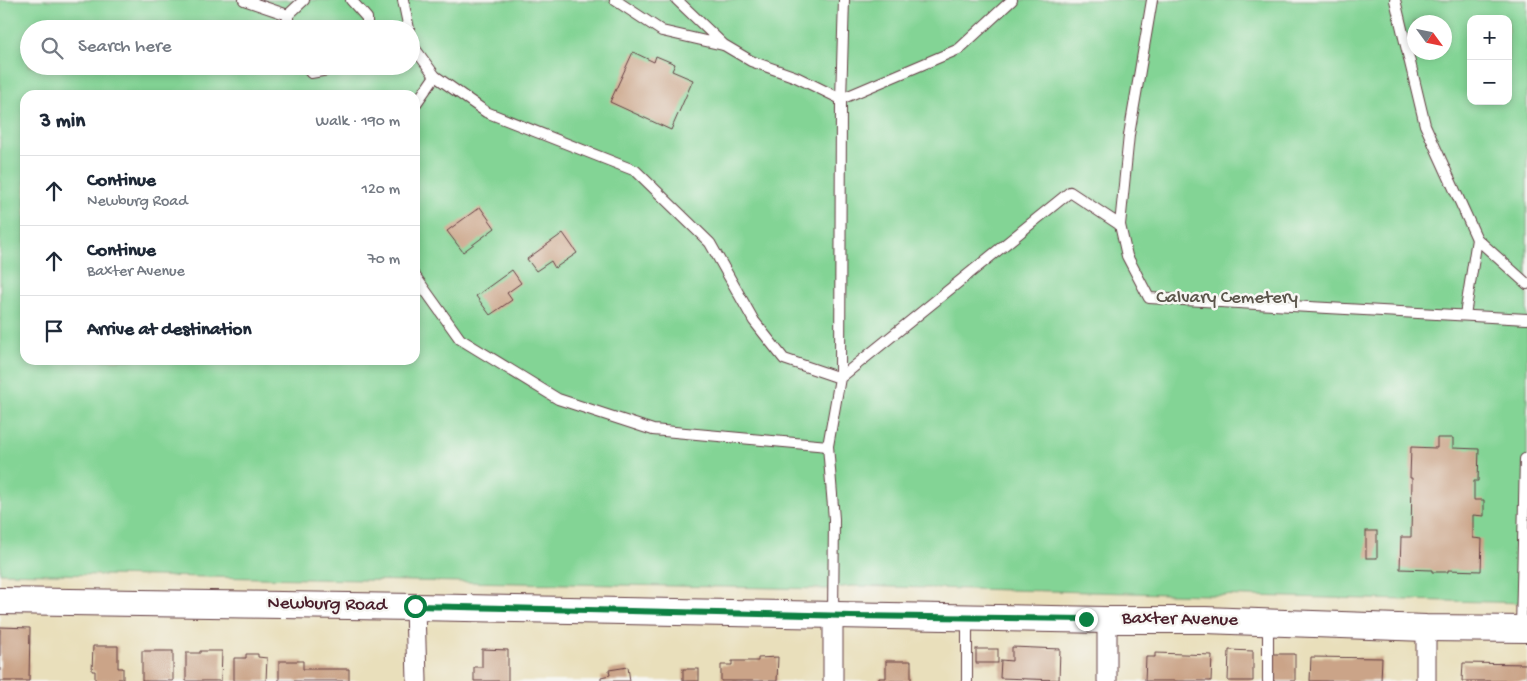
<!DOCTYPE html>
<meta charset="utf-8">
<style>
:root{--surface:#fff;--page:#f2f2f3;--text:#1f2937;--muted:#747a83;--line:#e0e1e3}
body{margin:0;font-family:"Gochi Hand",sans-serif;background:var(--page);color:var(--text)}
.controls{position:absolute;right:15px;top:15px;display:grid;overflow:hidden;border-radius:10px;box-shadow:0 2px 8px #0003}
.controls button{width:45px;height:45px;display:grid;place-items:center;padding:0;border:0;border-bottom:1px solid var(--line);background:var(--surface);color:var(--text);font:25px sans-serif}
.compass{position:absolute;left:1407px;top:15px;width:45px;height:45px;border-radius:50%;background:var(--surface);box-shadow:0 2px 8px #0003;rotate:123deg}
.stop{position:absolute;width:15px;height:15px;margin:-11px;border:4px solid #0b8043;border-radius:50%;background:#fff}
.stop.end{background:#0b8043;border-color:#fff;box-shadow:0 1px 5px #0008}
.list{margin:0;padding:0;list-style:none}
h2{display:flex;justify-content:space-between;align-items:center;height:65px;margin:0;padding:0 20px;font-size:21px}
h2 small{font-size:16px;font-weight:400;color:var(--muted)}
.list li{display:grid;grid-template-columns:32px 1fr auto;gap:15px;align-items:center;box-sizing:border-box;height:70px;padding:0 20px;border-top:1px solid var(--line)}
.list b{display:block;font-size:19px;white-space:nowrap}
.list p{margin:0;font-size:16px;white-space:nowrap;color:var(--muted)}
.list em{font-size:16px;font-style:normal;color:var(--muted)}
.icon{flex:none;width:28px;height:28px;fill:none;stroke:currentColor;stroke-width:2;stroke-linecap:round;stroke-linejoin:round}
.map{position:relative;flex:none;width:1527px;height:681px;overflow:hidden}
.search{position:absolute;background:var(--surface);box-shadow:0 2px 8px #0003;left:20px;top:20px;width:400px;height:55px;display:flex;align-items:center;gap:12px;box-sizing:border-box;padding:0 18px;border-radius:28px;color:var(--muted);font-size:19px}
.panel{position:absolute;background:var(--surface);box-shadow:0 2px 8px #0003;left:20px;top:90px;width:400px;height:275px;border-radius:15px}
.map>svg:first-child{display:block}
.green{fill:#83d495;stroke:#667a60;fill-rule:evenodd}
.building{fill:#cba488}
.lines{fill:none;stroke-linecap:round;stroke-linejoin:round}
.lane-casing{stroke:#623c41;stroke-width:12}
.street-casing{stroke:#623c41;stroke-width:21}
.secondary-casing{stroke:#623c41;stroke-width:28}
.lane{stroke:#fff;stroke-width:10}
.street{stroke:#fff;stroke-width:19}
.secondary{stroke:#fff;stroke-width:26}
.route{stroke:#0b8043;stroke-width:6}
.labels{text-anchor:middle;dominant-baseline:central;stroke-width:5;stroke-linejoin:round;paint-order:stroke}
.park-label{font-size:19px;fill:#5b554b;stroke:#f6f6f2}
.street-label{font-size:19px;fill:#4a1f2b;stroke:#f6f6f2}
</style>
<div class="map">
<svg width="1527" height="681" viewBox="0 0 1527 681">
<rect width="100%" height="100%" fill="#f6f6f2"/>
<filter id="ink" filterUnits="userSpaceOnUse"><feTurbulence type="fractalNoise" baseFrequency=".02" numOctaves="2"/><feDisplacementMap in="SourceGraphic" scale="10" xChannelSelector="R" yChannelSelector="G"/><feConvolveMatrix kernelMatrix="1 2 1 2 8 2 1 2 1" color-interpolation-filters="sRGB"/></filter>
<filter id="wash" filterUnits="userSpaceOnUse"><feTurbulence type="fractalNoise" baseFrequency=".0096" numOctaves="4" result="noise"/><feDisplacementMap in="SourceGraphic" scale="20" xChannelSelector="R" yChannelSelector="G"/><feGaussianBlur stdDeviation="1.12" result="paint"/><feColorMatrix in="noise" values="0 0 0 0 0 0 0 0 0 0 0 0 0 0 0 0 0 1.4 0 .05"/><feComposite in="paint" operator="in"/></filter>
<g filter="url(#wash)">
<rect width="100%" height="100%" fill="#e9dfbb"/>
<path class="green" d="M0,0h1527v603l-676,-17 -25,3 -826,-16zM1471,19h37v82h-37zM1414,22h30v30h-30zM29,29h382v37h-382zM25,95h390v265h-390z"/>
<g id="blocks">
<g class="building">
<polygon points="633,52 654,62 656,56 675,64 672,71 693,80 671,130 610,102"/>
<polygon points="480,207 495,228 463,252 447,231"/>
<polygon points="563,233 577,253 555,268 551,261 536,271 527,259"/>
<polygon points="512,270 521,283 507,293 512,300 490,315 476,296"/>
<polygon points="1437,438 1453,438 1453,448 1479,449 1478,481 1474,481 1474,500 1484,500 1484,516 1473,515 1473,538 1482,539 1481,571 1448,570 1448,572 1432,572 1432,570 1400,569 1401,537 1411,537 1412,478 1410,478 1411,447 1437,448"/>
<rect x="1366" y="531" width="11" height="27"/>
<polygon points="0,627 30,628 29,681 0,681"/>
<polygon points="93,646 118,646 118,668 123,668 123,679 118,679 118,681 95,681 95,671 92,671"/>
<polygon points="1012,647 1060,649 1059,680 1000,678 1001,660 1012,661"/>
<polygon points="482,649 508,650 508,681 474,681 474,667 482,667"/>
<rect x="976" y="649" width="22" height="14"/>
<polygon points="1229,650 1253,651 1253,681 1228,681"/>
<rect x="142" y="651" width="31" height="30"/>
<polygon points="200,651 222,651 221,681 186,681 186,653 200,653"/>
<polygon points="1155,653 1212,655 1211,681 1145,681 1146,657 1155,657"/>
<polygon points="246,654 258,654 258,657 267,658 266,681 234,681 234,658 246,658"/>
<polygon points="1272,654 1295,654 1295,681 1271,681"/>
<polygon points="778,657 777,681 721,681 721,665 732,665 732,661 758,661 758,658"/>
<polygon points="1311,657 1382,658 1381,681 1310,681"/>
<polygon points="279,661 303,661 303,669 349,669 349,681 279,681"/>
<polygon points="886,661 911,661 911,681 879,681 879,678 886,678"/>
<polygon points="1463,663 1527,664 1527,681 1462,681"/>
<polygon points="628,667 630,681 601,681 601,677 610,675 609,670"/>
<rect x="683" y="669" width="16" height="12"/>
</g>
</g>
</g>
<g filter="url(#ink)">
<use href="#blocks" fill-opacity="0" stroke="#623c41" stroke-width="1"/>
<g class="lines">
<defs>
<g id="lane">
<polyline points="244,0 288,15"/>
<polyline points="351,0 367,18 367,29"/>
<polyline points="403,0 409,29"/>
<polyline points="615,0 662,31 723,45"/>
<polyline points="677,0 724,45 751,61 796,77 841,99 959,49 1012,0"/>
<polyline points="1395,0 1425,125 1477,239"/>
<polyline points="288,29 288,15 304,0"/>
<polyline points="411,38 413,46 435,76 486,112 636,171 710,243 754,321 784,359 840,378 841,99 844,0"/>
<polyline points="305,66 311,73 350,66"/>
<polyline points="415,105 435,76"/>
<polyline points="1120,225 1129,135 1152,0"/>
<polyline points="415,276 460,339 558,399 653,430 828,446"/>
<polyline points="1465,315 1477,239 1527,284"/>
<polyline points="833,614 834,519 828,446 840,378 1070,192 1120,225 1127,256 1149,298 1527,319"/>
<polyline points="967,618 967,681"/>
<polyline points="1268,623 1268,681"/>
<polyline points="1521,628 1525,459 1527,459"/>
</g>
<g id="street">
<polyline points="415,607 417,681"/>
<polyline points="833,615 833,681"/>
<polyline points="1107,620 1107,681"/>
<polyline points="1426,628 1426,681"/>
</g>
<polyline id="secondary" points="0,601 415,607 1107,620 1205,620 1426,628 1527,629"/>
</defs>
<use href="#lane" class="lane-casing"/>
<use href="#street" class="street-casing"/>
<use href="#secondary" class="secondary-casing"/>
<use href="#lane" class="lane"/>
<use href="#street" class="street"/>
<use href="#secondary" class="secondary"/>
</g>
</g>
<g class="lines" filter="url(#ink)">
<polyline class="route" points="415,606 851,616 1086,619"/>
</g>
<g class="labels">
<g class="park-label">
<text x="1227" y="298">Calvary Cemetery</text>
</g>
<g class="street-label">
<text transform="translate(327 605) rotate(1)">Newburg Road</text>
<text transform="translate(1180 620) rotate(1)">Baxter Avenue</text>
</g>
</g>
</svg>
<div class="controls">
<button>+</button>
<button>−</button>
</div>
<svg class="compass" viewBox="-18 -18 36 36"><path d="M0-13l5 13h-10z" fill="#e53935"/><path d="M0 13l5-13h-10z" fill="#747a83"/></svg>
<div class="stop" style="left:415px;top:606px"></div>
<div class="stop end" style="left:1086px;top:619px"></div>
<div class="search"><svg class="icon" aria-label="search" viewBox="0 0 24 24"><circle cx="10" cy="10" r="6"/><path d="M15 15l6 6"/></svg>Search here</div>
<section class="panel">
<h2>3 min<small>Walk · 190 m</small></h2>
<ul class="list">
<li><svg class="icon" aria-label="ahead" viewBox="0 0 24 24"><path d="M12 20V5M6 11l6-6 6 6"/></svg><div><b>Continue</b><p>Newburg Road</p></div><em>120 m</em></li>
<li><svg class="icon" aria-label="ahead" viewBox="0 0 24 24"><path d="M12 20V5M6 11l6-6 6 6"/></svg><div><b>Continue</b><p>Baxter Avenue</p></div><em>70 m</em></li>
<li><svg class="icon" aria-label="arrive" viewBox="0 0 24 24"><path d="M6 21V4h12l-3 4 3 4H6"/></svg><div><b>Arrive at destination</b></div></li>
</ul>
</section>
</div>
